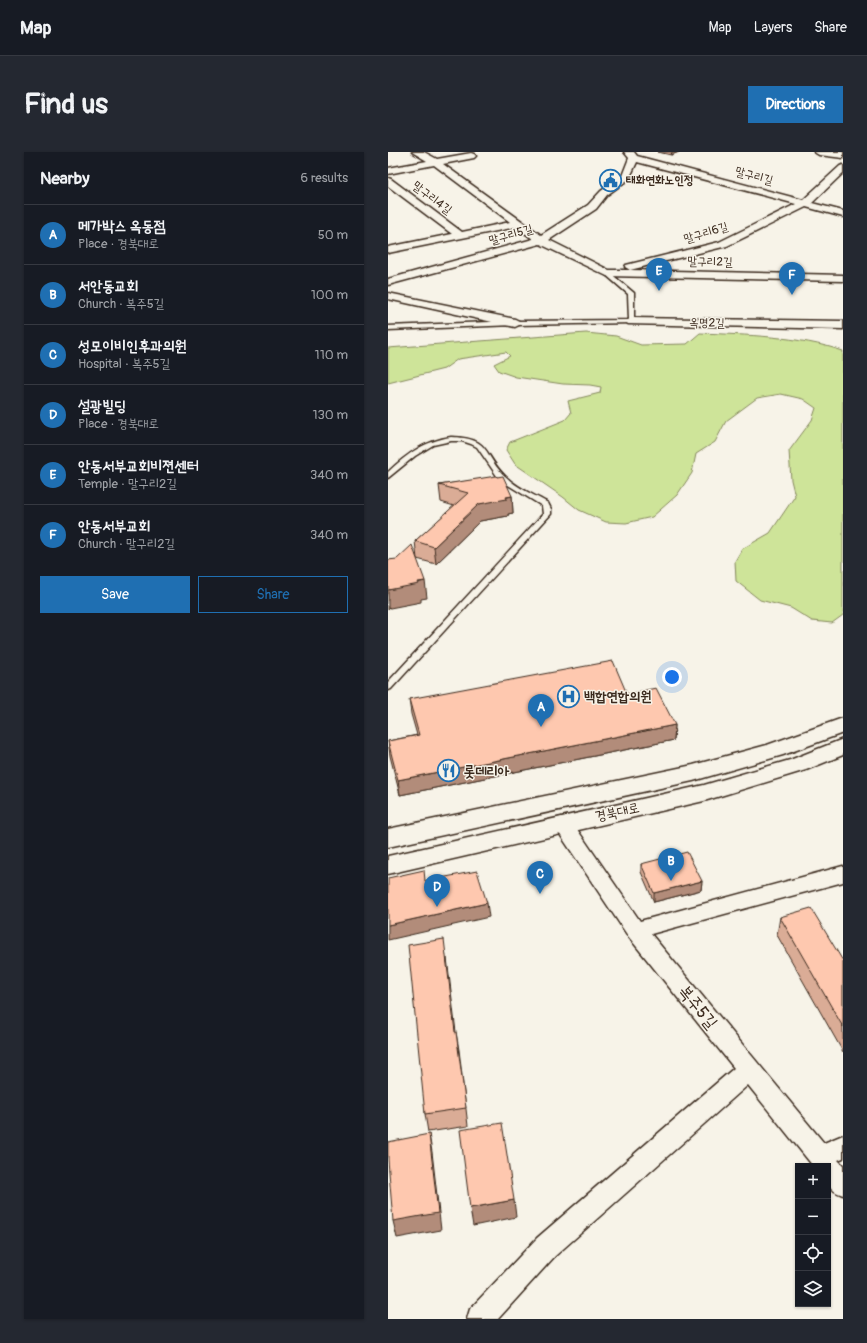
<!DOCTYPE html>
<meta charset="utf-8">
<style>
:root{--surface:#171b24;--page:#242831;--text:#f1f3f6;--muted:#9ea1a6;--line:#363941;--accent:#1f6fb2}
body{margin:0;font-family:Pangolin,"Poor Story",sans-serif;background:var(--page);color:var(--text)}
.controls{position:absolute;right:12px;bottom:12px;display:grid;overflow:hidden;border-radius:0px;box-shadow:0 1px 3px #0004}
.controls button{width:36px;height:36px;display:grid;place-items:center;padding:0;border:0;border-bottom:1px solid var(--line);background:var(--surface);color:var(--text);font:20px sans-serif}
.you{position:absolute;left:284px;top:525px;width:14px;height:14px;margin:-10px;border:3px solid #fff;border-radius:50%;background:#1a73e8;box-shadow:0 0 0 6px #1a73e833}
.badge{display:grid;place-items:center;width:26px;height:26px;border-radius:50%;background:var(--accent);color:#fff;font-size:13px;font-weight:700}
.pin{position:absolute;translate:-50% -33px;filter:drop-shadow(0 1px 2px #0008)}
.pin::after{content:'';position:absolute;top:21px;width:14px;height:12px;background:inherit;clip-path:polygon(0 0,100% 0,50% 100%)}
.list{margin:0;padding:0;list-style:none}
h2{display:flex;justify-content:space-between;align-items:center;height:52px;margin:0;padding:0 16px;font-size:17px}
h2 small{font-size:13px;font-weight:400;color:var(--muted)}
.list li{display:grid;grid-template-columns:26px 1fr auto;gap:12px;align-items:center;box-sizing:border-box;height:60px;padding:0 16px;border-top:1px solid var(--line)}
.list b{display:block;font-size:15px;white-space:nowrap}
.list p{margin:0;font-size:13px;white-space:nowrap;color:var(--muted)}
.list em{font-size:13px;font-style:normal;color:var(--muted)}
.actions{display:flex;gap:8px;padding:12px 16px}
.actions a{flex:1;padding:9px 0;border:1px solid var(--accent);border-radius:0px;text-align:center;font-size:14px;color:var(--accent)}
.actions .main{background:var(--accent);color:#fff}
.icon{flex:none;width:22px;height:22px;fill:none;stroke:currentColor;stroke-width:2;stroke-linecap:round;stroke-linejoin:round}
.map{position:relative;flex:none;width:455px;height:1167px;overflow:hidden;border-radius:0px}
header{display:flex;align-items:center;gap:24px;box-sizing:border-box;height:56px;padding:0 20px;background:var(--surface);border-bottom:1px solid var(--line)}
header strong{font-size:19px}
nav{display:flex;gap:22px;margin-inline-start:auto;font-size:14px}
.intro{display:flex;align-items:center;justify-content:space-between;box-sizing:border-box;height:96px;padding:0 24px}
h1{margin:0;font-size:28px}
.button{padding:10px 18px;border-radius:0px;background:var(--accent);color:#fff;font-size:14px;font-weight:700}
main{display:flex;gap:24px;padding:0 24px}
aside{flex:1;background:var(--surface);border-radius:0px;box-shadow:0 1px 3px #0004}
.map>svg:first-child{display:block}
.green{fill:#cee499;stroke:#84875c}
.lines{fill:none;stroke-linecap:round;stroke-linejoin:round}
.lane-casing{stroke:#3b2a1e;stroke-width:3}
.street-casing{stroke:#3b2a1e;stroke-width:3}
.secondary-casing{stroke:#3b2a1e;stroke-width:3}
.lane{fill:#f7f3e8;fill-rule:evenodd}
.street{fill:#f7f3e8;fill-rule:evenodd}
.secondary{fill:#f7f3e8;fill-rule:evenodd}
.wall{fill:#daac96;stroke:#3b2a1e}
.shaded-wall{fill:#b28c7a;stroke:#3b2a1e}
.building{fill:#fec8af;stroke:#3b2a1e}
.labels{text-anchor:middle;dominant-baseline:central;stroke-width:3;stroke-linejoin:round;paint-order:stroke}
.far-street-label{font-size:12px;fill:#3b2a1e;stroke:#f7f3e8}
.far-poi-label{font-size:12px;font-weight:bold;fill:#3b2a1e;stroke:#f7f3e8;text-anchor:start}
.poi-label{font-size:14px;font-weight:bold;fill:#3b2a1e;stroke:#f7f3e8;text-anchor:start}
.street-label{font-size:14px;fill:#3b2a1e;stroke:#f7f3e8}
.near-street-label{font-size:17px;fill:#3b2a1e;stroke:#f7f3e8}
</style>
<header>
<strong>Map</strong>
<nav><a>Map</a><a>Layers</a><a>Share</a></nav>
</header>
<div class="intro"><h1>Find us</h1><a class="button">Directions</a></div>
<main>
<aside>
<h2>Nearby<small>6 results</small></h2>
<ul class="list">
<li><span class="badge">A</span><div><b>메가박스 옥동점</b><p>Place · 경북대로</p></div><em>50 m</em></li>
<li><span class="badge">B</span><div><b>서안동교회</b><p>Church · 복주5길</p></div><em>100 m</em></li>
<li><span class="badge">C</span><div><b>성모이비인후과의원</b><p>Hospital · 복주5길</p></div><em>110 m</em></li>
<li><span class="badge">D</span><div><b>설광빌딩</b><p>Place · 경북대로</p></div><em>130 m</em></li>
<li><span class="badge">E</span><div><b>안동서부교회비젼센터</b><p>Temple · 말구리2길</p></div><em>340 m</em></li>
<li><span class="badge">F</span><div><b>안동서부교회</b><p>Church · 말구리2길</p></div><em>340 m</em></li>
</ul>
<div class="actions"><a class="main">Save</a><a>Share</a></div>
</aside>
<div class="map">
<svg width="455" height="1167" viewBox="0 0 455 1167">
<rect width="100%" height="100%" fill="#f7f3e8"/>
<filter id="ink" filterUnits="userSpaceOnUse"><feTurbulence type="fractalNoise" baseFrequency=".025" numOctaves="2"/><feDisplacementMap in="SourceGraphic" scale="8" xChannelSelector="R" yChannelSelector="G"/><feConvolveMatrix kernelMatrix="1 2 1 2 8 2 1 2 1" color-interpolation-filters="sRGB"/></filter>
<g filter="url(#ink)">
<path class="green" d="M198,181l30,3 25,9 46,-1 13,-11c46,2 99,3 143,18v264l-11,8 -20,-2 -21,-13 -31,-8 -24,-19 -1,-20 7,-12 28,-16 25,-37 -4,-16 -2,-29 23,-31 4,-12 -13,-9 -22,-5 -24,4 -31,23 -11,21 -19,12 -4,19 -15,22 -25,22 -26,6 -20,-1 -27,-12 -16,-13 -48,-33 -9,-14 4,-8 55,-22 6,-7 -3,-12 32,-8 1,-6 -11,-2 -27,-1 -47,-7 -17,-6 -5,-7 16,-8 -4,-4 -48,7 -14,10 -56,14v-35z"/>
<g class="lines">
<defs>
<g id="lane">
<polygon points="217,120 221,120 246,141 246,171 127,173 0,178 0,174 127,169 241,168 240,142 217,122"/>
<path d="M63,285c41,1 31,17 54,39 12,12 29,19 43,27l3,6v5l-160,175 -3,1v-8l155,-168 -1,-8 -37,-23 -8,-7 -20,-29 -6,-3 -9,-3h-11l-18,4 -18,11 -27,22v-6c19,-18 37,-31 63,-35z"/>
</g>
<g id="street">
<path d="M24,0h12l13,7 34,-6 3,1 2,2 -2,2 -31,6 98,71 47,-30 13,-14 21,-15 7,-18 -5,-6h10l3,4 166,44 37,-34 3,-1v8l-31,30 31,8v6l-37,-10 -79,39 -97,24 213,5v6l-236,-5 -67,-32 -152,41v-6l145,-40 -17,-12 -128,26v-6l64,-13 -64,-48v-8l3,1 71,53 48,-10 -76,-57 -46,9v-6l39,-7zM249,10l159,42 -77,38 -93,23 -1,2 5,3h-21l-60,-30 47,-31 11,-14 22,-16z"/>
<polygon points="426,0 455,0 455,6 431,3"/>
<polygon points="0,141 127,167 131,169 133,171 131,173 127,175 0,147"/>
<polygon points="244,166 455,169 455,177 240,172 238,170 240,168"/>
<path d="M175,665l7,2 70,102 203,-55v16l-192,52 173,209 19,-8v23l-5,2 5,5v30c-17,-6 -15,-13 -15,-29h-15l-65,-81 -193,171 -57,63h-31l3,-10 67,-71 197,-170 -106,-132 -75,-112 3,-5z"/>
</g>
<g id="secondary">
<polygon points="455,566 455,581 395,603 305,629 0,695 0,677 305,613 379,593"/>
<polygon points="455,587 455,603 418,618 316,649 0,722 0,704 316,633 402,608"/>
</g>
</defs>
<use href="#lane" class="lane-casing"/>
<use href="#street" class="street-casing"/>
<use href="#secondary" class="secondary-casing"/>
<use href="#lane" class="lane"/>
<use href="#street" class="street"/>
<use href="#secondary" class="secondary"/>
</g>
<g class="wall">
<polygon points="270,0 291,0 283,3"/>
<polygon points="109,325 124,344 125,361 120,362 120,364 92,369 48,412 29,407 27,389 66,354 53,350 51,333"/>
<polygon points="239,542 287,573 286,588 12,643 2,604 0,589 29,583 23,562 21,547"/>
<polygon points="253,712 314,729 313,738 266,750 253,720"/>
<polygon points="392,765 455,809 455,900 389,783"/>
<polygon points="59,806 68,880 71,898 80,974 40,980 37,962"/>
</g>
<g class="shaded-wall">
<polygon points="284,0 291,0 283,3"/>
<polygon points="124,344 125,361 120,362 120,364 92,369 48,412 46,395 91,352"/>
<polygon points="37,429 39,446 33,447 33,450 2,456 0,458 0,438"/>
<polygon points="287,573 286,588 12,643 10,628"/>
<polygon points="314,729 313,738 266,750 266,741"/>
<polygon points="99,751 101,765 0,788 0,773"/>
<polygon points="41,982 44,1000 53,1078 9,1086 5,1069"/>
<polygon points="126,1048 128,1065 85,1074 82,1056"/>
</g>
<g class="building">
<polygon points="108,324 109,325 115,324 124,344 118,345 119,347 91,352 46,395 27,389 80,341 51,333"/>
<polygon points="24,393 37,429 30,430 31,432 0,438 0,408 9,407"/>
<polygon points="225,509 239,542 268,536 287,573 10,628 0,589 31,583 21,547"/>
<polygon points="299,700 314,729 266,741 253,712"/>
<polygon points="36,718 37,729 89,719 99,751 0,773 0,726"/>
<polygon points="423,756 455,809 455,875 392,765"/>
<polygon points="56,787 67,880 68,880 78,956 37,962 20,793"/>
<polygon points="114,971 126,1048 82,1056 72,978"/>
<polygon points="41,982 50,1061 5,1069 0,1008 0,990"/>
</g>
</g>
<defs>
<symbol id="civic-ring" viewBox="-11 -11 22 22"><circle r="9.5" fill="#f7f3e8" stroke="#1f6fb2" stroke-width="1.5"/><path d="M-.6-6.5H3V-4.5H.6V-3L4-1V1h2V6H-6V1h2V-1L-.6-3ZM-1.2 2.5V6h2.4V2.5Z" fill="#1f6fb2"/></symbol>
<symbol id="hospital-ring" viewBox="-11 -11 22 22"><circle r="9.5" fill="#f7f3e8" stroke="#1f6fb2" stroke-width="1.5"/><path d="M-5-5h3v3.5h4V-5h3V5h-3V1.5h-4V5h-3Z" fill="#1f6fb2"/></symbol>
<symbol id="restaurant-ring" viewBox="-11 -11 22 22"><circle r="9.5" fill="#f7f3e8" stroke="#1f6fb2" stroke-width="1.5"/><path d="M-5-6h1v4h1v-4h1v4h1v-4h1v5L-1.5 .5V6h-2V.5L-5-1ZM5-6V6H3V1.5H1.5Q1.5-4 5-6Z" fill="#1f6fb2"/></symbol>
</defs>
<g fill-rule="evenodd">
<use href="#civic-ring" x="210" y="16" width="25" height="25"/>
<use href="#hospital-ring" x="168" y="532" width="25" height="25"/>
<use href="#restaurant-ring" x="48" y="606" width="25" height="25"/>
</g>
<g class="labels">
<g class="far-street-label">
<text transform="translate(366 24) rotate(15)">말구리길</text>
<text transform="translate(44 46) rotate(37)">말구리4길</text>
<text transform="translate(318 81) rotate(-17)">말구리6길</text>
<text transform="translate(123 83) rotate(-16)">말구리5길</text>
<text transform="translate(322 110) rotate(1)">말구리2길</text>
<text transform="translate(319 171) rotate(1)">옥명2길</text>
</g>
<g class="far-poi-label">
<text x="238" y="28">태화연화노인정</text>
</g>
<g class="poi-label">
<text x="196" y="544">백합연합의원</text>
<text x="76" y="619">롯데리아</text>
</g>
<g class="street-label">
<text transform="translate(229 660) rotate(-12)">경북대로</text>
</g>
<g class="near-street-label">
<text transform="translate(310 855) rotate(51)">복주5길</text>
</g>
</g>
</svg>
<div class="controls">
<button>+</button>
<button>−</button>
<button><svg class="icon" aria-label="locate" viewBox="0 0 24 24"><circle cx="12" cy="12" r="6"/><path d="M12 2v4M12 18v4M2 12h4M18 12h4"/></svg></button>
<button><svg class="icon" aria-label="layers" viewBox="0 0 24 24"><path d="M12 4l9 5-9 5-9-5zM3 14l9 5 9-5"/></svg></button>
</div>
<div class="you"></div>
<div class="pin badge" style="left:153px;top:575px">A</div>
<div class="pin badge" style="left:283px;top:729px">B</div>
<div class="pin badge" style="left:152px;top:742px">C</div>
<div class="pin badge" style="left:49px;top:755px">D</div>
<div class="pin badge" style="left:271px;top:139px">E</div>
<div class="pin badge" style="left:404px;top:143px">F</div>
</div>
</main>
